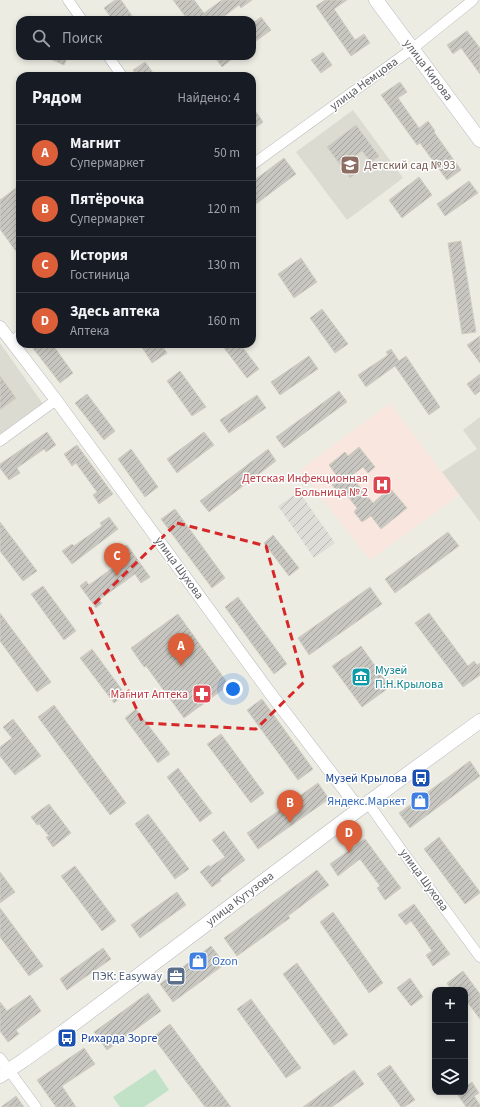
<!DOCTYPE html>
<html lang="ru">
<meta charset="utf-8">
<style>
:root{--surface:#171b24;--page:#20242c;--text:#f1f3f6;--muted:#9ea1a6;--line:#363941;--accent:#dc5f39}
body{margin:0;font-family:"Source Sans 3",sans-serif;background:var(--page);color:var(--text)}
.controls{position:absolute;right:12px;bottom:12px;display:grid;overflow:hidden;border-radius:8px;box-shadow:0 2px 6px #0003}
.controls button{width:36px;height:36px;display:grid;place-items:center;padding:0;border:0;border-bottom:1px solid var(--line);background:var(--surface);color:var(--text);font:20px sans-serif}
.you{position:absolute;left:233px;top:689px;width:14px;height:14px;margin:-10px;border:3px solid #fff;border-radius:50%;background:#1a73e8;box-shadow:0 0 0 6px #1a73e833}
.badge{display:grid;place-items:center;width:26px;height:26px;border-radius:50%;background:var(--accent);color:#fff;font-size:13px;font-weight:700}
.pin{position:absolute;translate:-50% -33px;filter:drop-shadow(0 1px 2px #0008)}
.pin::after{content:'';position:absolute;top:21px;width:14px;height:12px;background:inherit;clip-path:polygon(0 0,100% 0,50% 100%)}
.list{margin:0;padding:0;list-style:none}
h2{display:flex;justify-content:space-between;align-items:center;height:52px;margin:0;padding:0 16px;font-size:17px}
h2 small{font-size:13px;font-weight:400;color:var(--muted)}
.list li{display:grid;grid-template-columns:26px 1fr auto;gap:12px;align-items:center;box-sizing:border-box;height:56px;padding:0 16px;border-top:1px solid var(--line)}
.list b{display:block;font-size:15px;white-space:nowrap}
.list p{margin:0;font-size:13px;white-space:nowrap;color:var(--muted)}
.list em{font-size:13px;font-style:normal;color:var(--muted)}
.icon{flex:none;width:22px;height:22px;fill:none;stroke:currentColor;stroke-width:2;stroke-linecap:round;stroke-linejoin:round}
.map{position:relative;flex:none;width:480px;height:1107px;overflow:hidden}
.search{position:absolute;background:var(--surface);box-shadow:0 2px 6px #0003;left:16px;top:16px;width:240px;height:44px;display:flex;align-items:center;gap:10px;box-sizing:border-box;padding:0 14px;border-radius:12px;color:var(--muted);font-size:15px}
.panel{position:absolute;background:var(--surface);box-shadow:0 2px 6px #0003;left:16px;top:72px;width:240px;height:276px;border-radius:12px}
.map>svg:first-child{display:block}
.industrial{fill:url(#industrial-furrows)}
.education{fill:#dcdbd1}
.medical{fill:#f9e6df}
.garden{fill:#c1e2c6}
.building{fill:url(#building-hatch);stroke:#d1cec1}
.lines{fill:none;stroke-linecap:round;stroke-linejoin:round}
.minor-casing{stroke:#b8b9be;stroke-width:11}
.tertiary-casing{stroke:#b8b9be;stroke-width:13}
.secondary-casing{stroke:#b8bac0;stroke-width:15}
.minor{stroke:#fff;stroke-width:10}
.tertiary{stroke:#fff;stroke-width:12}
.secondary{stroke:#fff;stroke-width:14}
.marked{fill:none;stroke:#d62828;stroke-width:3;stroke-dasharray:8 5;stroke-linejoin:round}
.labels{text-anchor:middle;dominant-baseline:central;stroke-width:3;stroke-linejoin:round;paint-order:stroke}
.street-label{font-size:12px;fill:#5b5d62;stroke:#fff}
.education-label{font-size:12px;fill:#785e54;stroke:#fff;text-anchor:start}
.health-label{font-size:12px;fill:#be3a42;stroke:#fff;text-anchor:end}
.culture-label{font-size:12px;fill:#0d838f;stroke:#fff;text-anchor:start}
.transit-label{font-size:12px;fill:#164399;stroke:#fff;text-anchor:end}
.shop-label{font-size:12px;fill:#366cbe;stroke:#fff;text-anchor:end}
.service-label{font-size:12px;fill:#4e5e75;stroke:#fff;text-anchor:end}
</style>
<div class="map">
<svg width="480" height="1107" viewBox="0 0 480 1107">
<defs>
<pattern id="industrial-furrows" width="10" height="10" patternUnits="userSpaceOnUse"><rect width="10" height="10" fill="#deddd7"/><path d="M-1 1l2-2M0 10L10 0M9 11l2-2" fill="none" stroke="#b7b6b2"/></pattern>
<pattern id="building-hatch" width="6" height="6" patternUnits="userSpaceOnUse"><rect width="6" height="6" fill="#c8c6c0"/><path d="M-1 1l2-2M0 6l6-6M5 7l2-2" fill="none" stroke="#a5a49f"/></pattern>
</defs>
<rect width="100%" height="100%" fill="#ecece3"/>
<polygon class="industrial" points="299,492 335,543 314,558 278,506"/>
<g class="education">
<polygon points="353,110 403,178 347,220 296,152"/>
<polygon points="0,343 43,404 0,435"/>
<polygon points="480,417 480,522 442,472 477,449 463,430"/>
</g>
<polygon class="medical" points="390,403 459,495 370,560 300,470"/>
<polygon class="garden" points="155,1069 169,1090 144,1107 120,1107 113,1097"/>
<g class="building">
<polygon points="115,0 121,0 135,20 113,20 104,8"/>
<polygon points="173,0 194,0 204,13 222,0 252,0 241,8 239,5 219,20 188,20"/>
<polygon points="325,0 347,0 334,9 355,40 364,34 370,43 351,56 316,6"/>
<polygon points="261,17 271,30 252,44 252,27 255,25 253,23"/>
<polygon points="467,31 480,48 480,74 461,48 453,54 447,45"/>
<polygon points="323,52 332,65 321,73 311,60"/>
<polygon points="43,56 68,56 64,65"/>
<polygon points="214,56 236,56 222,67"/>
<polygon points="145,62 149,67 155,76 137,76 133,70"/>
<polygon points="400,82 407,92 398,98 419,128 428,121 435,131 434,132 461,170 447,180 420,143 417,145 381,95"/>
<polygon points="252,106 263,122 252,130"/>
<polygon points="356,125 379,156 371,162 362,151 349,160 357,172 350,178 327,147"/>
<polygon points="284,158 296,174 252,207 252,182"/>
<polygon points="419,177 432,195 402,218 389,200"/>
<polygon points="469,181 478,193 445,216 437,204"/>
<polygon points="20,185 20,257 0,229 0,200"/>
<polygon points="461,241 476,332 462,334 448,243"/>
<polygon points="301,258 317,282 294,298 278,274"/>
<polygon points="322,309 348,344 335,353 310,318"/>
<polygon points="480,336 480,363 467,345"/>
<polygon points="36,344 52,344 73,373 60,383 32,347"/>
<polygon points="140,344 161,344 167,353 152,363"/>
<polygon points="221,344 240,344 259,369 247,378"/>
<polygon points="391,349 399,361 406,356 440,407 429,415 395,366 366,387 358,375 388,355 386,352"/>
<polygon points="309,356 318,369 280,395 271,382"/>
<polygon points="180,371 206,407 192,416 167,381"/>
<polygon points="480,374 480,391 475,395 467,384"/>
<polygon points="0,376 16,398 0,410"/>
<polygon points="339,391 347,402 284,448 276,437"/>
<polygon points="87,394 115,431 104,440 75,403"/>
<polygon points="257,395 266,408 229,433 220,420"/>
<polygon points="47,432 56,445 46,452 44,449 17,468 20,473 9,480 0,468 0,464"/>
<polygon points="204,432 214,445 177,473 167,459"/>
<polygon points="77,445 113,494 99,504 93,495 97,492 76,463 72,466 64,454"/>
<polygon points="359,447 375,467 368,473 363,467 351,476 373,503 390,488 407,508 381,529 371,516 362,522 354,512 357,508 343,490 339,494 332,485 339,479 329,465 345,452 348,456"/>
<polygon points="131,449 158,487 145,497 118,459"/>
<polygon points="268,449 276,461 209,512 200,501"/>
<polygon points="175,509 225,578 212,588 161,519"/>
<polygon points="109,517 118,529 72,564 62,551 72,544 74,546 102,526 100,523"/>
<polygon points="0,522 37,571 23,581 0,551"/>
<polygon points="448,532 459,546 395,593 385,579"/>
<polygon points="273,535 299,568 289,576 264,543"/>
<polygon points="127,545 150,577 141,583 135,574 99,600 102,603 96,608 80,586 86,581 89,585 125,559 118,551"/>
<polygon points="43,586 76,631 64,640 31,594"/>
<polygon points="370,587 382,604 309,655 298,638"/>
<polygon points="238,597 287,664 274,674 225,607"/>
<polygon points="0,613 51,682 37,692 0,641"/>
<polygon points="429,613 468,666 474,661 477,665 480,663 480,675 463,687 415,623"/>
<polygon points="178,614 229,685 184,718 146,666 144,667 131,648"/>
<polygon points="361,646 390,687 362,707 332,666"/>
<polygon points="92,649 125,694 114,703 80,658"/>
<polygon points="262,699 313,769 298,780 247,710"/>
<polygon points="54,705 126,803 110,815 38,717"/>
<polygon points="136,709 170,754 158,763 125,718"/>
<polygon points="13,719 41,756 15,775 0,756 0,747 12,738 3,727"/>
<polygon points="221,734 264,793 251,803 207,744"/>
<polygon points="470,761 480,776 410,828 399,813"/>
<polygon points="178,768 212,813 200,822 167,777"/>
<polygon points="318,783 329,799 258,849 247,833"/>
<polygon points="49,804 71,833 53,847 46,837 49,836 39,824 37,825 31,817"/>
<polygon points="148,814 189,869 175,879 135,824"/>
<polygon points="224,831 245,860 220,879 221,881 212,887 200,872 209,865 210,867 225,857 212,840"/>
<polygon points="439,837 480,892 480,893 465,904 424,849"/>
<polygon points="365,839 401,888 385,900 377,888 380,886 360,859 338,876 330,864"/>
<polygon points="75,866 116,921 102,931 61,876"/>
<polygon points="317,870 329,885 288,916 290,918 237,956 224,938"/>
<polygon points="0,872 15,892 0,903"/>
<polygon points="177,892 186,905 140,938 131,925"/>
<polygon points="414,904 450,954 433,966 426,955 432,951 411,921 406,925 398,915"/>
<polygon points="0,908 43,966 29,976 0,937"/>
<polygon points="333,912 383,983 369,993 320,922"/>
<polygon points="211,946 225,964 173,1002 160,984"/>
<polygon points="103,948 111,959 67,990 60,979"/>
<polygon points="297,963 348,1035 334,1045 283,974"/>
<polygon points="463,971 480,994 480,1019 465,999 465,990 451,990 447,983"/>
<polygon points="410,978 423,997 411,1006 397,988"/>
<polygon points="148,993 161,1011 107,1050 94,1032"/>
<polygon points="30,995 41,1011 16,1030 19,1034 8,1042 0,1031 0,1002 7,1011"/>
<polygon points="251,999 301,1068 286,1078 237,1009"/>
<polygon points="170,1024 231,1107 205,1107 153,1037"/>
<polygon points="84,1048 95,1064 62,1086 76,1107 56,1107 37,1080"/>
<polygon points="390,1065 415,1100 404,1107 401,1107 377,1074"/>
<polygon points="354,1070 364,1084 332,1107 303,1107"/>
<polygon points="472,1082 479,1093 474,1096 480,1105 480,1107 466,1107 456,1092 465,1092 465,1087"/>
<polygon points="16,1096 24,1107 1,1107"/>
</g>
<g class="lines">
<defs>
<g id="minor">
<polyline points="68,0 82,20"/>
<polyline points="108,56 122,76"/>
<polyline points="252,165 412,49 473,0"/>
<polyline points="11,342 20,335"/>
<polyline points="0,441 56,400"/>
<polyline points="368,803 400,848 480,957"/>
<polyline points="0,1058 36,1107"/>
</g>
<polyline id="tertiary" points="0,327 56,400 270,693 359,809"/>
<g id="secondary">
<polyline points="376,0 480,140"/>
<polyline points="0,1076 24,1060 63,1032 354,813 480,721"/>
</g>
</defs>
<use href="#minor" class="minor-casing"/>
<use href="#tertiary" class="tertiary-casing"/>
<use href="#secondary" class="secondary-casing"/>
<use href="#minor" class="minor"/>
<use href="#tertiary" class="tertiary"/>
<use href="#secondary" class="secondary"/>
</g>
<path class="marked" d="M177,523l89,23 38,136 -48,47 -113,-6 -53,-115z"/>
<defs>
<symbol id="school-square" viewBox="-11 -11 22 22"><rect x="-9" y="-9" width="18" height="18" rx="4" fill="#8d6e63" stroke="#fff"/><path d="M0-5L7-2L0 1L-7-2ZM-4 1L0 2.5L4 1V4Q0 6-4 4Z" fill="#fff"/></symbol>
<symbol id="hospital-square" viewBox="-11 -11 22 22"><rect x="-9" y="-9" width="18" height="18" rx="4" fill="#e0444e" stroke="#fff"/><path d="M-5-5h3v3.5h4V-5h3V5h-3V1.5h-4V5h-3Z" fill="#fff"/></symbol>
<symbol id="museum-square" viewBox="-11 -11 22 22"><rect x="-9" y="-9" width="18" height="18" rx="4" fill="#0f9aa8" stroke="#fff"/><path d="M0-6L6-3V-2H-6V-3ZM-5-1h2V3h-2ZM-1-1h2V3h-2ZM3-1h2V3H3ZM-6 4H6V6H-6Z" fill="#fff"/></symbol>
<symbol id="pharmacy-square" viewBox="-11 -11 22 22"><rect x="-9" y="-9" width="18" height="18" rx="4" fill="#e0444e" stroke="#fff"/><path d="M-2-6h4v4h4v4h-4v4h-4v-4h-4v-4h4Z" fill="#fff"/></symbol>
<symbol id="bus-square" viewBox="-11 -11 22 22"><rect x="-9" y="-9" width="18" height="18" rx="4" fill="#1a4fb4" stroke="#fff"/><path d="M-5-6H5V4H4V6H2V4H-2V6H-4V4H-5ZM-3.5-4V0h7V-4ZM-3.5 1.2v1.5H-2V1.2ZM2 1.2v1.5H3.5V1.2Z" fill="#fff"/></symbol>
<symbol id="shop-square" viewBox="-11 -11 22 22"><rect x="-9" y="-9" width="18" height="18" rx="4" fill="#3f7fe0" stroke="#fff"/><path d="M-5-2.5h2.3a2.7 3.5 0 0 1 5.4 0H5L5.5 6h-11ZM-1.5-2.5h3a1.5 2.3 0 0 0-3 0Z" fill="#fff"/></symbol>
<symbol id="office-square" viewBox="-11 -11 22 22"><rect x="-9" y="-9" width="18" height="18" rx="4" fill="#5c6f8a" stroke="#fff"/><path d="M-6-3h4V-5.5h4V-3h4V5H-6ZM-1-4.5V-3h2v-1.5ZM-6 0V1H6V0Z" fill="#fff"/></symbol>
</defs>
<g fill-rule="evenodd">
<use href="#school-square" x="339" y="154" width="22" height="22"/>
<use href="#hospital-square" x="371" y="474" width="22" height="22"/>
<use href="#museum-square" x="350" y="666" width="22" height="22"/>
<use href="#pharmacy-square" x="191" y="683" width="22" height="22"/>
<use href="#bus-square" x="410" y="767" width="22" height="22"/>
<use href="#shop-square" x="409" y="790" width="22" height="22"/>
<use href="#shop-square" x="187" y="950" width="22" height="22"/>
<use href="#office-square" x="165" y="965" width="22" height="22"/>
<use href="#bus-square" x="56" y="1027" width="22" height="22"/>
</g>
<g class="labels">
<g class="street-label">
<text transform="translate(428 70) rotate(53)">улица Кирова</text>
<text transform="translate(364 84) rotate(-36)">улица Немцова</text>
<text transform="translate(179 568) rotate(54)">улица Шухова</text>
<text transform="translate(424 880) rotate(54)">улица Шухова</text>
<text transform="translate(240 899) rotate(-37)">улица Кутузова</text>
</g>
<g class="education-label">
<text x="364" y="165">Детский сад № 93</text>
</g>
<g class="health-label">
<text x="368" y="478">Детская Инфекционная<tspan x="368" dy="14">Больница № 2</tspan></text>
<text x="188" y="694">Магнит Аптека</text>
</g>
<g class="culture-label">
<text x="375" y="670">Музей<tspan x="375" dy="14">П.Н.Крылова</tspan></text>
</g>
<g class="transit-label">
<text x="407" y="778">Музей Крылова</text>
<text x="81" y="1038" text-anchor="start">Рихарда Зорге</text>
</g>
<g class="shop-label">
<text x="406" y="801">Яндекс.Маркет</text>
<text x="212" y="961" text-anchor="start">Ozon</text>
</g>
<g class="service-label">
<text x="162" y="976">ПЭК: Easyway</text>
</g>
</g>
</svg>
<div class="controls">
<button>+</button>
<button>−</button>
<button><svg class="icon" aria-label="layers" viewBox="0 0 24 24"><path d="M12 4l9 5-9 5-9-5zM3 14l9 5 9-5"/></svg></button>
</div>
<div class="you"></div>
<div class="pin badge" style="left:181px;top:666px">A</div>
<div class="pin badge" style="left:290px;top:823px">B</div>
<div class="pin badge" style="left:117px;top:576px">C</div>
<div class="pin badge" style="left:349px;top:853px">D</div>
<div class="search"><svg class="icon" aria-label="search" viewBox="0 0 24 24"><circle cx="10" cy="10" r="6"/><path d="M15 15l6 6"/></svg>Поиск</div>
<section class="panel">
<h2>Рядом<small>Найдено: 4</small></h2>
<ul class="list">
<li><span class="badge">A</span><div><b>Магнит</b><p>Супермаркет</p></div><em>50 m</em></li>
<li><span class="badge">B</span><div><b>Пятёрочка</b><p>Супермаркет</p></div><em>120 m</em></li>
<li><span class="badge">C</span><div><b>История</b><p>Гостиница</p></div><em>130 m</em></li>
<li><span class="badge">D</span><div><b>Здесь аптека</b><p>Аптека</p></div><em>160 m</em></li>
</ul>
</section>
</div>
